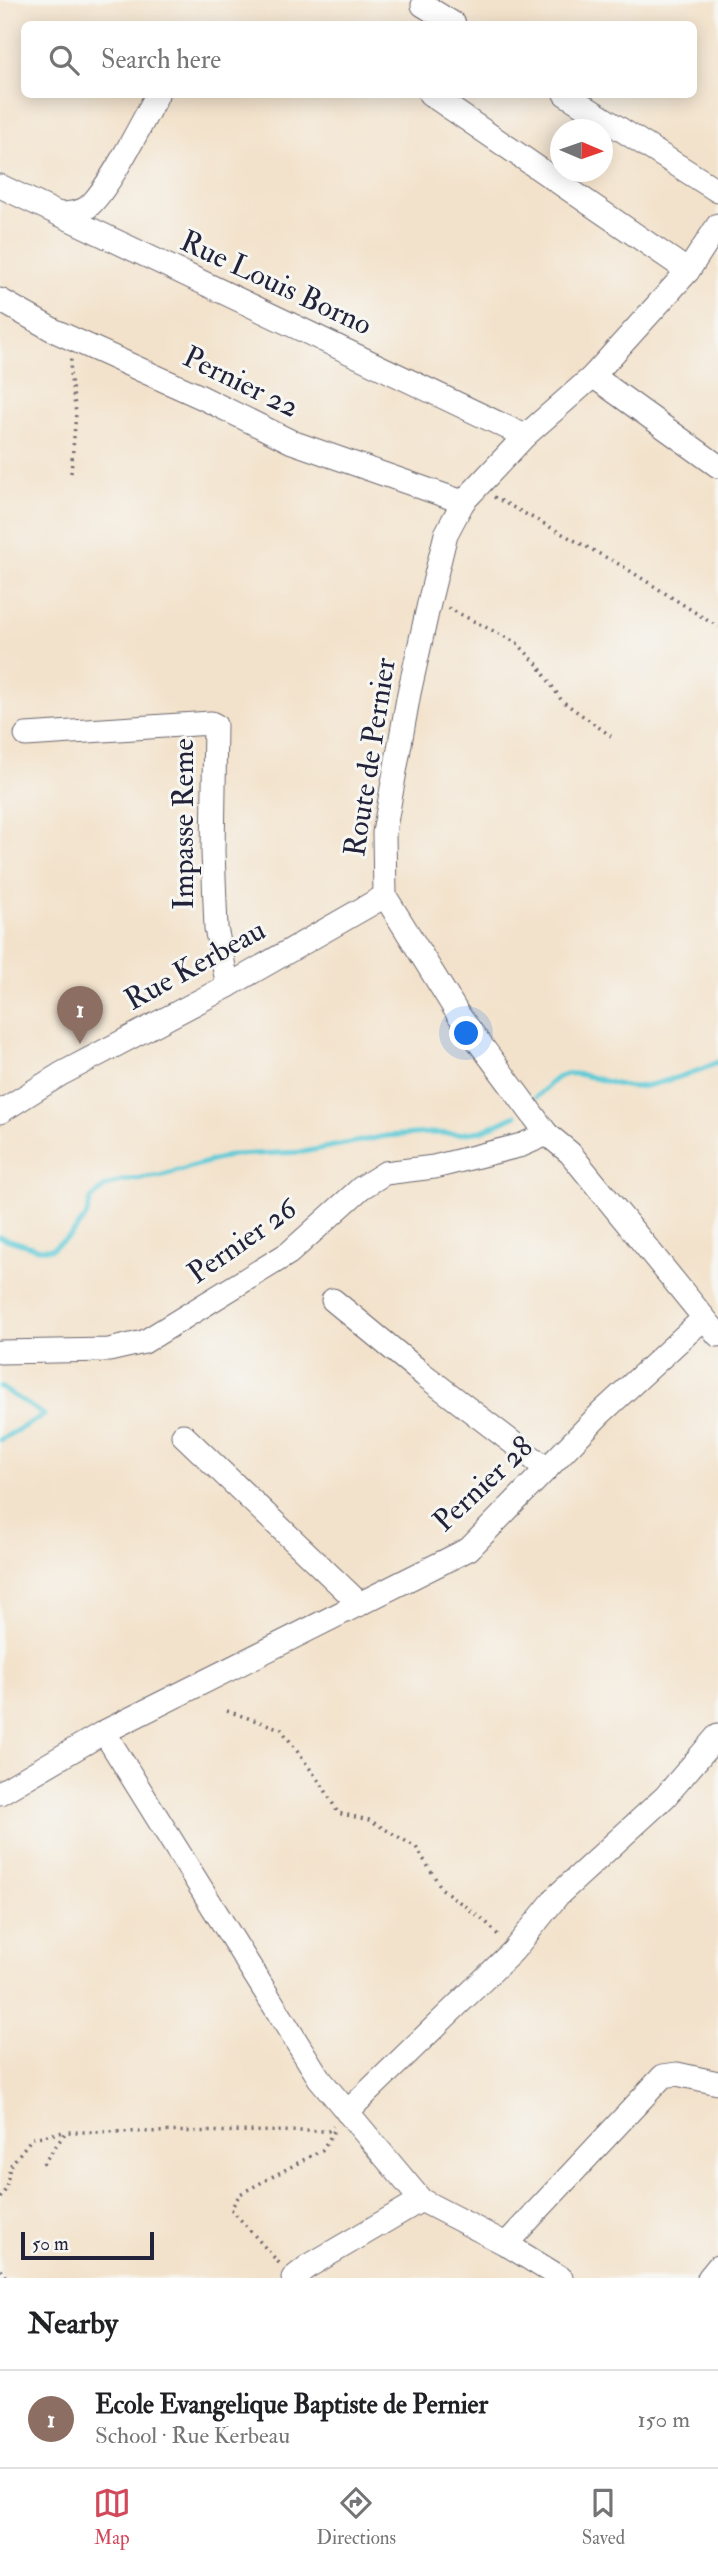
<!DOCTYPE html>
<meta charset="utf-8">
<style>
:root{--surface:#fff;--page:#f6f6f6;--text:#202124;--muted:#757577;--line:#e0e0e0;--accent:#d1495b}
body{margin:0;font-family:"IM FELL Double Pica",serif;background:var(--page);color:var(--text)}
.compass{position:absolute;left:550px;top:119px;width:63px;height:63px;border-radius:50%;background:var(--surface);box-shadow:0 4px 18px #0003;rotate:92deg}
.scale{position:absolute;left:21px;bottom:18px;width:133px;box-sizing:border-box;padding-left:7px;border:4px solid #22223b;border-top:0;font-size:19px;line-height:24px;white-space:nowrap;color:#22223b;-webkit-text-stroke:5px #f6f6f2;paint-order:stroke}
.you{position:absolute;left:467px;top:1034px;width:24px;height:24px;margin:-18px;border:5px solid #fff;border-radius:50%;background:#1a73e8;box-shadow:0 0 0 10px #1a73e833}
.badge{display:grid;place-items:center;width:46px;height:46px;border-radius:50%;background:var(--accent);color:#fff;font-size:23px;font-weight:700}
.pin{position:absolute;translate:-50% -58px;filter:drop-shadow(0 2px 4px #0008)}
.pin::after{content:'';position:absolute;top:37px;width:24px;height:21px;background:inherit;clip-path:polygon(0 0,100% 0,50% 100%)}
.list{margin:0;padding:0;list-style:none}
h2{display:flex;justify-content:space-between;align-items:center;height:91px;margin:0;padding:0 28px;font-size:30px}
h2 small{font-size:23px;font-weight:400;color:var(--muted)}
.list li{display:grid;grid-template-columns:46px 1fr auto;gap:21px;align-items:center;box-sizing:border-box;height:98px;padding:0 28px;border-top:2px solid var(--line)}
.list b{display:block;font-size:26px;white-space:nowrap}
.list p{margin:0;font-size:23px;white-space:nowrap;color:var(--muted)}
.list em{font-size:23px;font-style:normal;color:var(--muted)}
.icon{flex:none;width:38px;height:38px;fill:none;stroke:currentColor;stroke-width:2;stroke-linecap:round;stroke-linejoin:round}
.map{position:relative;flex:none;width:718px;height:2278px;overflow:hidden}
.search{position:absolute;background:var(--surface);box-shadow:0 4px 18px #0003;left:21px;right:21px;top:21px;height:77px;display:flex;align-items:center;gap:18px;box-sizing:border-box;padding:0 24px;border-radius:10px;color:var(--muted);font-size:26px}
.sheet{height:189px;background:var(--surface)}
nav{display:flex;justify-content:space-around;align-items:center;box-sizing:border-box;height:98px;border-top:2px solid var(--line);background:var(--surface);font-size:19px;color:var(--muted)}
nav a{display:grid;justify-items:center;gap:4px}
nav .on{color:var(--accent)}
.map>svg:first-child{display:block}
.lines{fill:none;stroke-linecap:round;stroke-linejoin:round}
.stream{stroke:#5ecad7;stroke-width:5}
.minor-casing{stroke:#6b656d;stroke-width:25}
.path{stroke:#6b656d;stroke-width:3.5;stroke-dasharray:2 5;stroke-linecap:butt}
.minor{stroke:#fff;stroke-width:23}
.labels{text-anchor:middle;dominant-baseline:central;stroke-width:6;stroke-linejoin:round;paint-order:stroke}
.street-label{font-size:30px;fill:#22223b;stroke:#f6f6f2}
</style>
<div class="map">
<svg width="718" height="2278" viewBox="0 0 718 2278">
<rect width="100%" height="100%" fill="#f6f6f2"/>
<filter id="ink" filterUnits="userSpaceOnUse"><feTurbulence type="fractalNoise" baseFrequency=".0143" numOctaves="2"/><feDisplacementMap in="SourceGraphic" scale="14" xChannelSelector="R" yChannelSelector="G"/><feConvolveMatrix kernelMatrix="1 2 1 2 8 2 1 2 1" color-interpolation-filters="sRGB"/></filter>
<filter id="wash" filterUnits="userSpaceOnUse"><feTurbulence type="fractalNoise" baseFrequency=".00686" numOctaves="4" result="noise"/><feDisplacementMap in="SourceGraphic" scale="28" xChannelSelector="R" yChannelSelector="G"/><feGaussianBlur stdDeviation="1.57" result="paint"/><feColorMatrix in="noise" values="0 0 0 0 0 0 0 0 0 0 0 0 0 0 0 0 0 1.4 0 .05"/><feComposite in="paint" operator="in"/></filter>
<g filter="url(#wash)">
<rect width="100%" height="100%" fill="#f3e2cb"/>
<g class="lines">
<g class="stream">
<path d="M536,1097c8,-6 16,-17 24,-21 18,-9 53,12 75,11 19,-1 66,-16 83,-25"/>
<polyline points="0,1237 38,1249 51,1249 70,1236 86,1217 91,1199 105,1187 121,1181 160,1176 232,1155 303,1152 386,1136 429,1133 458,1134 482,1131 516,1115"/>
<polyline points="0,1387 44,1415 0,1440"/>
</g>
</g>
</g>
<g filter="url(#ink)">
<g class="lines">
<defs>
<g id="minor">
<polyline points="423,5 454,24"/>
<polyline points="430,94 688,271"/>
<polyline points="565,94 718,191"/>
<polyline points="0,186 525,436"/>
<path d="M59,214c9,0 18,-1 26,-5 21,-13 58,-89 72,-114"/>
<polyline points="718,225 688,271 593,376 525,436 463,502 446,534 430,599 409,693 384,833 385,896 458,1014 547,1134 570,1153 718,1335"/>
<polyline points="0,300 55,331 201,397 292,442 463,502"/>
<polyline points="593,376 718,466"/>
<polyline points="26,735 211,723 215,725 213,852 216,928 228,986"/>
<polyline points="0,1112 61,1074 228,986 385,896"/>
<polyline points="333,1300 424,1375 547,1469"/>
<polyline points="0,1352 109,1350 144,1342 289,1253 361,1188 385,1173 434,1167 522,1145 547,1134"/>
<polyline points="183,1435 360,1604"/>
<polyline points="104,1732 469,1549 601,1413 704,1318"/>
<polyline points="0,1793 104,1732 319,2078 421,2200 506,2244 561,2278"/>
<polyline points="347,2112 513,1951 558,1895 665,1797 718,1735"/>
<polyline points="506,2244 663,2076 677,2074 718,2083"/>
<polyline points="293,2278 307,2267 421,2200"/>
<polyline points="709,2278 718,2267"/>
</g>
</defs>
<use href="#minor" class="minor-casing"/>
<g class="path">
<polyline points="71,473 76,413 70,373 71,357"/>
<polyline points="494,497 624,567 718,627"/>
<polyline points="448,608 517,643 538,665 562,701 611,736"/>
<polyline points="227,1711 281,1729 324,1788 338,1813 369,1820 416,1847 442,1889 486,1922 500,1937"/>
<polyline points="43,2164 66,2132 328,2131 333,2126"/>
<polyline points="0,2198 6,2189 10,2166 32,2138 64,2132"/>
<polyline points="279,2263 231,2209 240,2194 322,2150 336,2128"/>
<polyline points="0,2270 8,2278"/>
</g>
<use href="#minor" class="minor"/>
</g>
</g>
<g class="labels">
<g class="street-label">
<text transform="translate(276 283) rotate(25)">Rue Louis Borno</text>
<text transform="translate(241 382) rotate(26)">Pernier 22</text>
<text transform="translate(370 757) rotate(-81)">Route de Pernier</text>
<text transform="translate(183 824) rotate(-90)">Impasse Reme</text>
<text transform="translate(195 965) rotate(-29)">Rue Kerbeau</text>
<text transform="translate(242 1241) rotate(-35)">Pernier 26</text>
<text transform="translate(483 1484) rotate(-43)">Pernier 28</text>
</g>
</g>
</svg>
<svg class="compass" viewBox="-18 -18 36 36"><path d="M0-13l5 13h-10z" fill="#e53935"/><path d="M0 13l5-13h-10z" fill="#757577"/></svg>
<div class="scale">50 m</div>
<div class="you"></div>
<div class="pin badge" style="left:80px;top:1044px;background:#8d6e63">1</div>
<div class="search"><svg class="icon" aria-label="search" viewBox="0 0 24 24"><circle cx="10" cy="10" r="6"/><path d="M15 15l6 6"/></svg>Search here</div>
</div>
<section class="sheet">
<h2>Nearby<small></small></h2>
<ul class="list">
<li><span class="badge" style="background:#8d6e63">1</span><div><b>Ecole Evangelique Baptiste de Pernier</b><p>School · Rue Kerbeau</p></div><em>150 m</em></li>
</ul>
</section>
<nav>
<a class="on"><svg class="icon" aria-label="map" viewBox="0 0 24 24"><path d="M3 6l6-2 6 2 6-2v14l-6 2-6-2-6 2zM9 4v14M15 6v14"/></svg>Map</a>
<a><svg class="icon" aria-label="directions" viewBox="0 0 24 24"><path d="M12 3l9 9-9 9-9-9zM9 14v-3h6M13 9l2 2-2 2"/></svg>Directions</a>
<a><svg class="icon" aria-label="saved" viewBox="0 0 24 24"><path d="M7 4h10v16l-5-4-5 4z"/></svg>Saved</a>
</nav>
